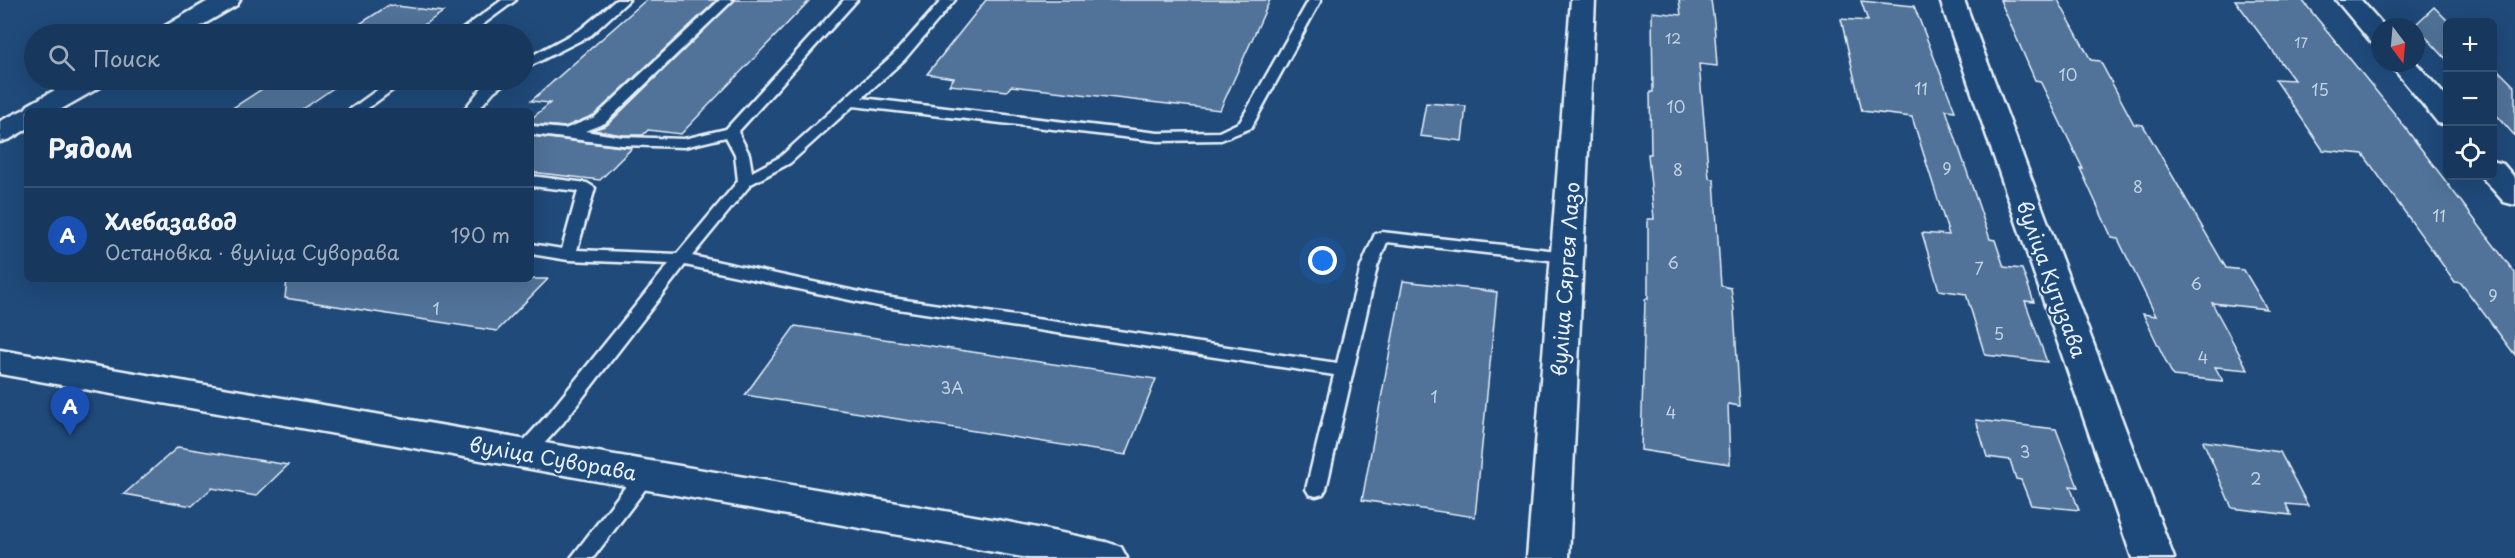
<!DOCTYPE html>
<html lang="ru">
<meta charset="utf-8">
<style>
:root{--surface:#17385c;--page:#203f62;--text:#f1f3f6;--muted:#9eacbb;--line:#365272;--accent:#e797bd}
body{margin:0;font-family:"Playpen Sans",sans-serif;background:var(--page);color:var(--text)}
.controls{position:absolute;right:18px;top:18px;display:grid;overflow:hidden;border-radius:9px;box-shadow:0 6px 24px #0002}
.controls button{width:54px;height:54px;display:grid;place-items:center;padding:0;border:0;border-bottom:2px solid var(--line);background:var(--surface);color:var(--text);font:30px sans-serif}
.compass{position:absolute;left:2371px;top:18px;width:54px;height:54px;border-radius:50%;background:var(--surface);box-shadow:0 6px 24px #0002;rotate:164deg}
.you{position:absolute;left:1323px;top:261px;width:21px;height:21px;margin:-15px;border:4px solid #fff;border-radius:50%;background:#1a73e8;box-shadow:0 0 0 9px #1a73e833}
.badge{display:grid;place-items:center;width:39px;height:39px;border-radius:50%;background:var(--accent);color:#fff;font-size:20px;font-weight:700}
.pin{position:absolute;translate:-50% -50px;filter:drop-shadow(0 2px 3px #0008)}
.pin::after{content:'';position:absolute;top:32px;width:21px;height:18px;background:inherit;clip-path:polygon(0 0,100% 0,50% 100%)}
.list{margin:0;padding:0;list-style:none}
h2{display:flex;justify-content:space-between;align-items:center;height:78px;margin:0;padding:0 24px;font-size:26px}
h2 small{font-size:20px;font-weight:400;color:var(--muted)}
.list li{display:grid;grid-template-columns:39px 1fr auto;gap:18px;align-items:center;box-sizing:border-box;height:96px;padding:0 24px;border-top:2px solid var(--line)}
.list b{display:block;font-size:22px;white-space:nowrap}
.list p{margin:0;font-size:20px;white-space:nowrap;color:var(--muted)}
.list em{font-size:20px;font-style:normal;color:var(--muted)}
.icon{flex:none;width:33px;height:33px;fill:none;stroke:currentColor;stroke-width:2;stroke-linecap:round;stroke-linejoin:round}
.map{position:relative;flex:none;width:2515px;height:558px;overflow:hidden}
.search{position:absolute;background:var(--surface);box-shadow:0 6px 24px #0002;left:24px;top:24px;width:510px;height:66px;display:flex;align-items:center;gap:15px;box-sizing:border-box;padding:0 21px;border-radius:33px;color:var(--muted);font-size:22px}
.panel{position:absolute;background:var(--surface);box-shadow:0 6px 24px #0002;left:24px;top:108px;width:510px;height:174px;border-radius:9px}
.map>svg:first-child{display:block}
.building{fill:#517399;stroke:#e8f1f8;stroke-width:1.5}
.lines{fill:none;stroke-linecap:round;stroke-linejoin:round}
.service-casing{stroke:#e8f1f8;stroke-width:5}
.minor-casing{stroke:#e8f1f8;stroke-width:5}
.secondary-casing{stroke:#e8f1f8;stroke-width:5}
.service{fill:#1f4a7a;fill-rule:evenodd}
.minor{fill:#1f4a7a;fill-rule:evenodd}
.secondary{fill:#1f4a7a;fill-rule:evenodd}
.labels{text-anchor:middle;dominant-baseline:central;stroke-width:4.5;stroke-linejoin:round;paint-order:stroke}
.far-number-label{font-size:14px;fill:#c2d2e0}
.number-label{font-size:16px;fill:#c2d2e0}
.street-label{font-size:20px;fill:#e8f1f8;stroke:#1f4a7a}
</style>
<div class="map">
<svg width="2515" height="558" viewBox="0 0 2515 558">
<rect width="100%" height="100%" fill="#1f4a7a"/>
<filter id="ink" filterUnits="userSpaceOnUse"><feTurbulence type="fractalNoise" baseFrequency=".0167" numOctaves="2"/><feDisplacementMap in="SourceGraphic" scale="12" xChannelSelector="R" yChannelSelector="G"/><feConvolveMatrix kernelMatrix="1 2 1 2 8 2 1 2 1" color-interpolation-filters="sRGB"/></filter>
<g filter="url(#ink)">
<g class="building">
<polygon points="646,0 717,0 594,115 565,127 531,124 531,119 550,103 531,101"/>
<polygon points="735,0 810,0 681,134 648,130 643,135 622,135 593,130 607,125"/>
<polygon points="986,0 1270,0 1220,110 1011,86 1007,91 949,85 954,78 927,74"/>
<polygon points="1679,0 1711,0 1714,22 1717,66 1699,64 1709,178 1714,179 1721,286 1731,288 1734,310 1740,406 1728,404 1730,464 1641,450 1645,299 1648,299 1648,219 1654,219 1648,154 1651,154 1650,92 1653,92 1652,12 1681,15"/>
<polygon points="2000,0 2058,0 2091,60 2100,61 2134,124 2143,125 2226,268 2244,270 2267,309 2212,303 2248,370 2215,367 2223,381 2173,376 2143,314 2156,316 2118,239 2112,238 2080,168 2083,169 2040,81 2035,80"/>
<polygon points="2235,0 2302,0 2394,113 2515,273 2515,355 2461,283 2455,282 2363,154 2323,150 2275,79 2294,80"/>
<polygon points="1861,1 1914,6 1955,111 1946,110 1990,239 1995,240 2004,267 2022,269 2034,302 2025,301 2047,362 1985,355 1966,294 1939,290 1922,233 1949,235 1912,117 1862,111 1841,19 1868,21"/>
<polygon points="389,5 443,12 410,34 344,34"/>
<polygon points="2434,7 2449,22 2448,61 2415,25"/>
<polygon points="2493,65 2515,87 2515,136 2493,111"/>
<polygon points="276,80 345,80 300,111 228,111"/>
<polygon points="1426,103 1466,106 1462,141 1420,136"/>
<polygon points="531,136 622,147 632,148 600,180 531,172"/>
<polygon points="287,279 548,279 497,331 285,298"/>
<polygon points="1403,281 1497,292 1475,517 1362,500"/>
<polygon points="795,326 1156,379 1126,455 745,395"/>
<polygon points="1976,420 2056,429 2078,487 2070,486 2079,510 2031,505 2021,480 2016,479 2010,460 1987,457"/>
<polygon points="2203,441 2280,452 2308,506 2286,504 2291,515 2232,508"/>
<polygon points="178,447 288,465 256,496 212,488 192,506 124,494"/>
</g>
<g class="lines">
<defs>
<g id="service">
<polygon points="502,0 516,0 470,34 456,34"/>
<polygon points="616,0 629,0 591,35 524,69 524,60 581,29"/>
<polygon points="720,0 733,0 605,123 585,131 622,137 684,139 726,129 844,0 857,0 738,132 749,154 752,172 780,157 894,54 942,0 955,0 904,60 862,98 1158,133 1219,132 1240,122 1309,0 1321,0 1251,128 1221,140 1158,141 853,106 790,163 751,184 692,256 878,296 1337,363 1361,267 1375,234 1381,232 1567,252 1575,257 1567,262 1387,242 1377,267 1326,489 1323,494 1316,496 1309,494 1306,489 1334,375 878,306 685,265 563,423 531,458 524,460 517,458 514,453 517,448 549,413 669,264 568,260 531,254 531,244 562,249 578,191 531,186 531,176 587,183 595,188 577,250 677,254 738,181 735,154 726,137 684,147 622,145 531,134 531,126 565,129 595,117"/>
<polygon points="391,80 406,80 364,111 348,111"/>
<polygon points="493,80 509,80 494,91 477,111 463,111 484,85"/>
<polygon points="646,467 653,469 656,474 653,479 593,558 571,558 639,469"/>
</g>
<g id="minor">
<polygon points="1571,0 1595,0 1569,558 1527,558"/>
<polygon points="1940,0 1964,0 2174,558 2132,558"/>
<polygon points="2336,0 2361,0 2385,27 2380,27 2380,45 2371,42"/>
<polygon points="2389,63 2416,63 2448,99 2448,125 2438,123"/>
<polygon points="2492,161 2503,164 2515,178 2515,205 2504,202 2481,176 2492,176"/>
</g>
<g id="secondary">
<polygon points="210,0 240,0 237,5 187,34 156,34 160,29"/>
<polygon points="73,80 106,80 102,86 58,111 27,111 27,129 10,139 0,142 0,121 25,109 28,105"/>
<polygon points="0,350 1003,521 1106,542 1121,547 1127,558 1028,558 0,374"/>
</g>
</defs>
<use href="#service" class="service-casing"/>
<use href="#minor" class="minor-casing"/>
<use href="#secondary" class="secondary-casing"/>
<use href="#service" class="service"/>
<use href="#minor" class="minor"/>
<use href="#secondary" class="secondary"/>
</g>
</g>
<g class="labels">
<g class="far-number-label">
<text x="1673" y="38">12</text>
<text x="2301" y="42">17</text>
</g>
<g class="number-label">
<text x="2068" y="74">10</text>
<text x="1921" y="88">11</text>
<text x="2320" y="89">15</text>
<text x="1676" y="106">10</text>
<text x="1947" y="168">9</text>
<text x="1678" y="169">8</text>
<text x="2138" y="186">8</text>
<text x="2439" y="215">11</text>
<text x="1673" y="262">6</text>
<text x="1979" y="268">7</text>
<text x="2196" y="283">6</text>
<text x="2493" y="295">9</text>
<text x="436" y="308">1</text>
<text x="1999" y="333">5</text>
<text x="2203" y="357">4</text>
<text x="952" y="387">3А</text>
<text x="1434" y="396">1</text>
<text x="1671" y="412">4</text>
<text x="2025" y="451">3</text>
<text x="2256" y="478">2</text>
</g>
<g class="street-label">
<text transform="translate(1565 279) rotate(-86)">вуліца Сяргея Лазо</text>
<text transform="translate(2052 279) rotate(70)">вуліца Кутузава</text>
<text transform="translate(553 458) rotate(10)">вуліца Суворава</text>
</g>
</g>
</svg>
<div class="controls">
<button>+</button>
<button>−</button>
<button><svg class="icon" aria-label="locate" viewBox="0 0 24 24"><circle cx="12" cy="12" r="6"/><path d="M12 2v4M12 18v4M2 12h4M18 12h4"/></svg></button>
</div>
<svg class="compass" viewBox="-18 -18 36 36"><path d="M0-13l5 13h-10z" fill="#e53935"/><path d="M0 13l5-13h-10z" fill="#9eacbb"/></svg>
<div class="you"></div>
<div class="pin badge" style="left:70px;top:436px;background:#1a4fb4">A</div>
<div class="search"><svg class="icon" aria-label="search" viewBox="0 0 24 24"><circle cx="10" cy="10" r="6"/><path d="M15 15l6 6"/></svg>Поиск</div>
<section class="panel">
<h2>Рядом<small></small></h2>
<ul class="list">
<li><span class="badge" style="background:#1a4fb4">A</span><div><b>Хлебазавод</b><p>Остановка · вуліца Суворава</p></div><em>190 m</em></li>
</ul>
</section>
</div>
